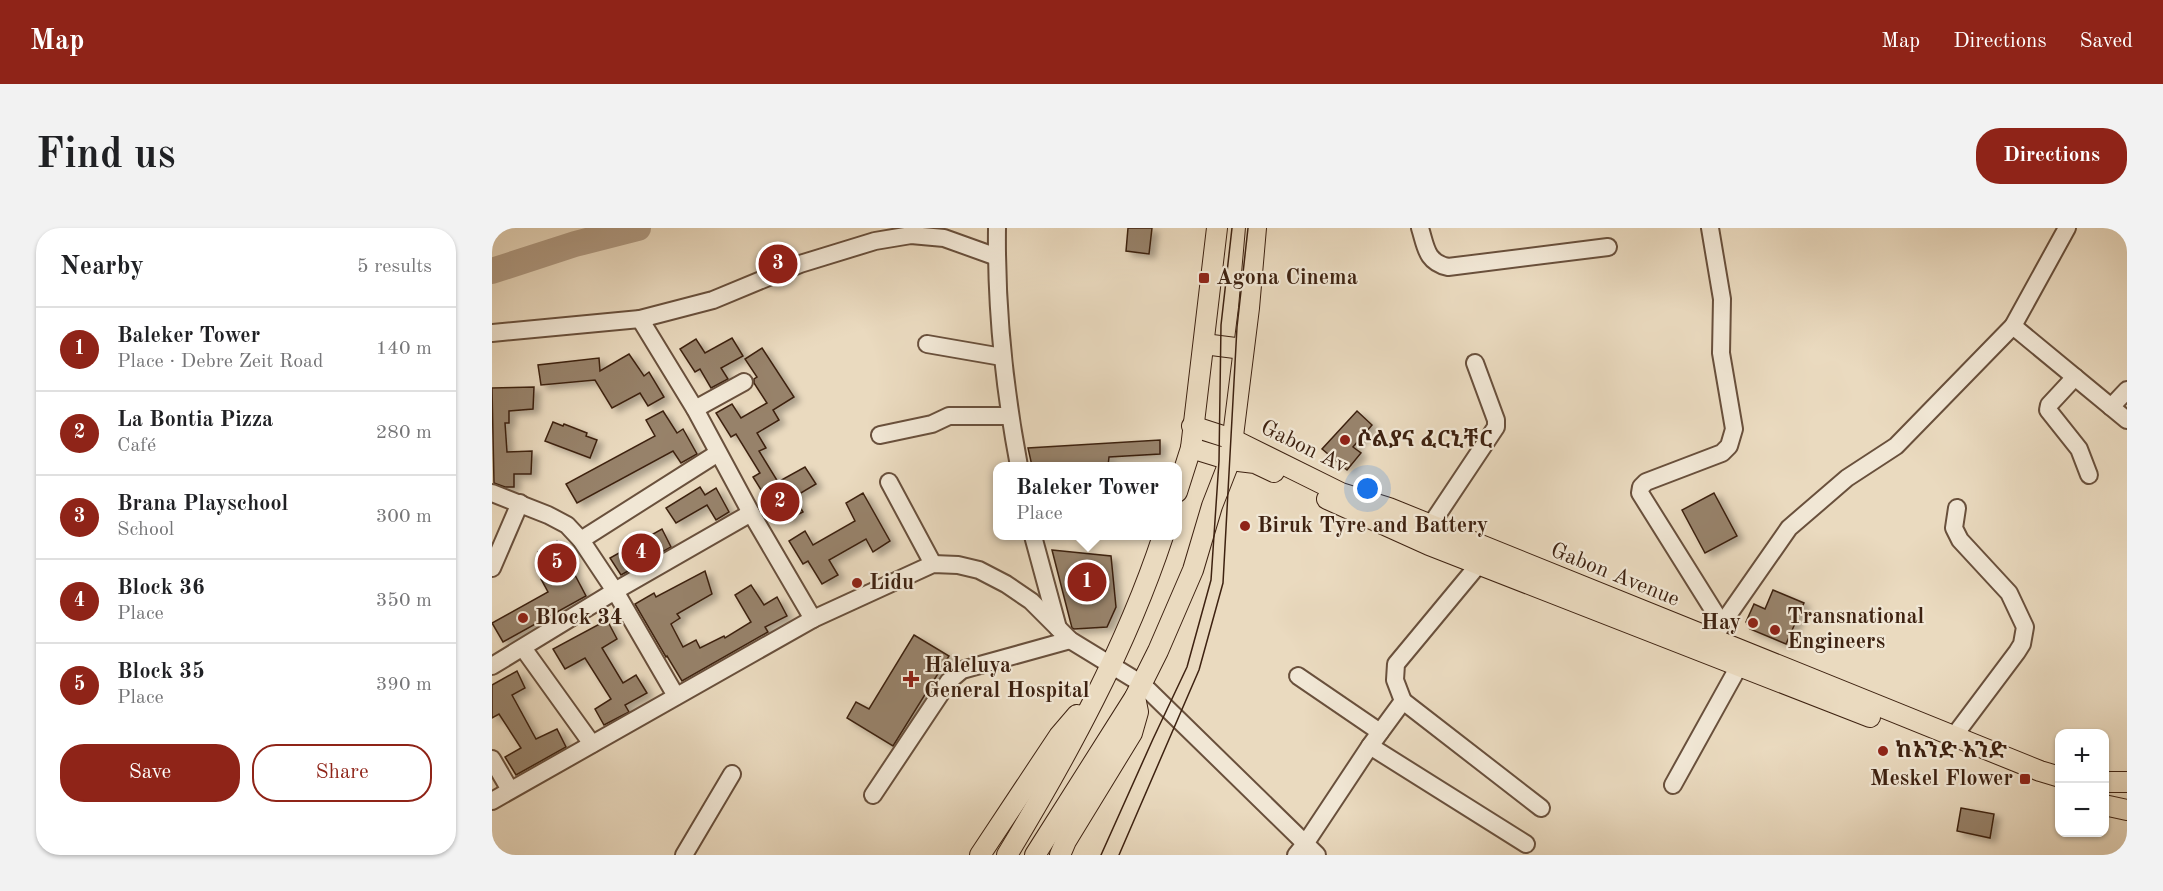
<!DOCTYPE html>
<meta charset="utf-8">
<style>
:root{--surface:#fff;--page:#f2f2f2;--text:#202124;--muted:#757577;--line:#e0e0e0;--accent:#8f2418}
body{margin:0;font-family:"Old Standard TT","Noto Serif Ethiopic",serif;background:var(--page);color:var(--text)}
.controls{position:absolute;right:18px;bottom:18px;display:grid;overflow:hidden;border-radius:12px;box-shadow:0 2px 4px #0004}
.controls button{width:54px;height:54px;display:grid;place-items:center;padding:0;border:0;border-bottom:2px solid var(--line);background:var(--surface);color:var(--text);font:30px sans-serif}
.you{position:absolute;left:876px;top:261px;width:21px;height:21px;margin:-15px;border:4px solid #fff;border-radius:50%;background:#1a73e8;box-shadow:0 0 0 9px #1a73e833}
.badge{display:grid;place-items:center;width:39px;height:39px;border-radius:50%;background:var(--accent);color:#fff;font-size:20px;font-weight:700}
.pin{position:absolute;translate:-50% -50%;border:3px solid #fff;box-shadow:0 2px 6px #0006}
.popup{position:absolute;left:501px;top:234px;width:189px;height:78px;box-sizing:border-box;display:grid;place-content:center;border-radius:12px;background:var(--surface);filter:drop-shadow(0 2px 4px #0005);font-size:20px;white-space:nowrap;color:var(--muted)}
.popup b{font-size:22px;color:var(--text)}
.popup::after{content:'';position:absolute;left:50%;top:100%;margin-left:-12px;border:12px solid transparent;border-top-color:var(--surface)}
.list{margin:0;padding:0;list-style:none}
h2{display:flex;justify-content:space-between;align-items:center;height:78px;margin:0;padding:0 24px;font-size:26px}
h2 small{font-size:20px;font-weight:400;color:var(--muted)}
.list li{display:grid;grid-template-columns:39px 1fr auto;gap:18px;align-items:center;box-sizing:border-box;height:84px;padding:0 24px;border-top:2px solid var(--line)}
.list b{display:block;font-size:22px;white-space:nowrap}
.list p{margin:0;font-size:20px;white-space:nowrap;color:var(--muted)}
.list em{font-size:20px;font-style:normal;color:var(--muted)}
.actions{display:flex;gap:12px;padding:18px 24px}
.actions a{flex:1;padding:14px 0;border:2px solid var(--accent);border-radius:24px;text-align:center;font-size:21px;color:var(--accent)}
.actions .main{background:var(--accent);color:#fff}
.map{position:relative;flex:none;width:1635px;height:627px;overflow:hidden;border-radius:24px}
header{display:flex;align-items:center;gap:36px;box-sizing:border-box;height:84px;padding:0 30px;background:var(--accent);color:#fff}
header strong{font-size:28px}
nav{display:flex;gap:33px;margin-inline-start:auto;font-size:21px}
.intro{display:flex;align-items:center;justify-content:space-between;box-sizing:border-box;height:144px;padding:0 36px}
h1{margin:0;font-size:42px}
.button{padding:15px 27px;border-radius:24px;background:var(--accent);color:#fff;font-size:21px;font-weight:700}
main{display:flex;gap:36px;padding:0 36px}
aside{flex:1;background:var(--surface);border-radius:24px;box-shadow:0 2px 4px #0004}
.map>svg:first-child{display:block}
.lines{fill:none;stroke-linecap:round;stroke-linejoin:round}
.river{stroke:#b09b84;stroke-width:26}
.building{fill:#97826b;stroke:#3e2211;stroke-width:1.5;filter:url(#shadow)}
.minor-casing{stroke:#69503c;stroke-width:20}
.major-casing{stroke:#3e2211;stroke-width:22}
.minor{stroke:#f1e7d5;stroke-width:16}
.major{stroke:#eadabf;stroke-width:20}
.tram{stroke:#3e2211;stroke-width:1.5}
.poi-dot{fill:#8f2418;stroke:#f1e7d5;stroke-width:2}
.labels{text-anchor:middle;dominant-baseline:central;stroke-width:4.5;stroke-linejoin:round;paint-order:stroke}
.poi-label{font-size:22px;font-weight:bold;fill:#3e2211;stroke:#f1e7d5;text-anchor:start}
.street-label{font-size:22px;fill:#3e2211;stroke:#f1e7d5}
</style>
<header>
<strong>Map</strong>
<nav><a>Map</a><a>Directions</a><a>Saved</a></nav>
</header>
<div class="intro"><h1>Find us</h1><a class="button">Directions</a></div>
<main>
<aside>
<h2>Nearby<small>5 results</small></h2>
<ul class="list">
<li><span class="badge">1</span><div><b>Baleker Tower</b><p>Place · Debre Zeit Road</p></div><em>140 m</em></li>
<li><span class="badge">2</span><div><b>La Bontia Pizza</b><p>Café</p></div><em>280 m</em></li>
<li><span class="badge">3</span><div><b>Brana Playschool</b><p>School</p></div><em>300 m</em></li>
<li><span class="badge">4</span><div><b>Block 36</b><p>Place</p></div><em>350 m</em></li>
<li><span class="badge">5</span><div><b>Block 35</b><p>Place</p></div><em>390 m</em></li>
</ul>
<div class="actions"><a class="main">Save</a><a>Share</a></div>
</aside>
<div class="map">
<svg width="1635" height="627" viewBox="0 0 1635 627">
<defs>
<filter id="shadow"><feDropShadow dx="6" dy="4" stdDeviation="3" flood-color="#0004"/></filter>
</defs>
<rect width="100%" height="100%" fill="#eadabf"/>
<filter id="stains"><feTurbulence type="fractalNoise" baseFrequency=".00333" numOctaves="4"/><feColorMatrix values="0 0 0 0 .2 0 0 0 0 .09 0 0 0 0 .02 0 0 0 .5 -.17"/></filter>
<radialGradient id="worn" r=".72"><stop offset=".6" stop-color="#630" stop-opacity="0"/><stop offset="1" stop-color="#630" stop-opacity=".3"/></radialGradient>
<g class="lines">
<polyline class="river" points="0,43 83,16 146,0"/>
</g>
<g class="building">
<polygon points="636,0 660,0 657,26 634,23"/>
<polygon points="240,110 251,128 229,140 236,151 219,160 208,141 203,144 188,121 204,111 213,125"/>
<polygon points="270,120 302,169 281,182 287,192 265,205 274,220 267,223 286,254 313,239 324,256 302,269 311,284 295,292 281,270 276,273 261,249 268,245 244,206 239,209 224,185 240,176 249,190 275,175 262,155 262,151 265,149 253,131"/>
<polygon points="137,126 152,148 157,144 172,169 156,178 148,165 120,180 103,152 49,157 46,137 107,130 108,143"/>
<polygon points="42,159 41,181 17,183 17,195 13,195 15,224 40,223 39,246 22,246 22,259 13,259 2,255 0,160"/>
<polygon points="171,183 185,205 191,201 205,226 189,235 181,223 85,275 74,256 163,208 154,192"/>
<polygon points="865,183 880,197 861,219 869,225 855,242 830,221"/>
<polygon points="61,194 71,198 72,196 95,205 94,208 105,212 98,230 53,213"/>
<polygon points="668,212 668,226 617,229 616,238 540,238 536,220"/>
<polygon points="208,259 213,267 224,260 237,284 224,292 215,277 184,295 174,280"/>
<polygon points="371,265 398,313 381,324 374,311 337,332 346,347 330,356 316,333 311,336 297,313 313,303 321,317 363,293 354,275"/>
<polygon points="1222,265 1245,308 1213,325 1190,282"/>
<polygon points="170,301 179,319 129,347 118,330"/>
<polygon points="65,313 94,368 11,414 0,395 56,364 49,351 59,346 46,324"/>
<polygon points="560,322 619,328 624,379 615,399 582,401 580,400"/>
<polygon points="213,343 220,366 185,386 188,390 179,396 191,419 204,412 208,420 232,408 233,410 259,394 243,367 259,357 272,377 285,369 295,388 273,399 276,404 190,453 175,428 174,429 143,376 162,365 164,369"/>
<polygon points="1281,362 1312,375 1294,416 1258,401 1254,394 1262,376 1273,381"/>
<polygon points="115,392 125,411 110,420 131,455 144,447 155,465 133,477 137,484 112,497 103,481 119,471 93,430 73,441 61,421"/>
<polygon points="422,407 457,428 401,518 355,490 364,474 377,481"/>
<polygon points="25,443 33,460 20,467 44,511 65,501 74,519 24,547 13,529 29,520 7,486 0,490 0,457"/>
<polygon points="1469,580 1502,586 1498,610 1465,603"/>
</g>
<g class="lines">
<defs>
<g id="minor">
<path d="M505,0c-1,81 7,159 22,238"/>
<path d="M928,0c6,19 6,34 28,39l160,-20"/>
<polyline points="1218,0 1230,71 1229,125 1242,201 1237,218 1230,225 1154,254 1149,259 1148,265 1230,396"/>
<polyline points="148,91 203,181 259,285 321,391"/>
<polyline points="1521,98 1635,192"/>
<polyline points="0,105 148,91 221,72 308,36 383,13 419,7 452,10 505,29"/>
<polyline points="435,116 510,129"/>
<polyline points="1583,149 1557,177 1556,182 1587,221 1597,247"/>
<polyline points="1619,179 1635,162"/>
<polyline points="203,181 252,154"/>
<polyline points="388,207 440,196 457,188 517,188"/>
<polyline points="397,254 441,336"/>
<polyline points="0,265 56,287 75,297 89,312 123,363 184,468"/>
<polyline points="938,298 1004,199 1004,192 983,135"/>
<polyline points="541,308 566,400"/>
<polyline points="89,312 226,225"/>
<polyline points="0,340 28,275"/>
<polyline points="31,420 100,516"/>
<polyline points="1217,421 1230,396 1297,300 1355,250 1404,218 1521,98 1575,0"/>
<polyline points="0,438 123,363 259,285"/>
<polyline points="806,448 888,504"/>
<polyline points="911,473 1049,580"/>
<polyline points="1462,508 1525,424 1530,416 1533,399 1517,365 1468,312 1462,300 1465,280"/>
<polyline points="878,518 1034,616"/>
<polyline points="0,531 18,562"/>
<polyline points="1181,557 1247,438"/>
<polyline points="381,567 457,453 470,442 578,412"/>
<polyline points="0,573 321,391 441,336 466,337 487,342 514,356 539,373 578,412 650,456 825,627"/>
<polyline points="192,627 240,546"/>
<polyline points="804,627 813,616 878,518 911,473 903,452 904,436 987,336"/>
</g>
<g id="major">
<polyline points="712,116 751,121"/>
<polyline points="700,198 740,211 849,265 897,280 1548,543 1568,549"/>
<polyline points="699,220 738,232 763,235 782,244"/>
<polyline points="685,264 699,220 725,0"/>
<polyline points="835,271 937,317 1378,489"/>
<polyline points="1612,554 1635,554"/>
<polyline points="1612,577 1635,582"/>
<polyline points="488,627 567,508 585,487"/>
<path d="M515,627c61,-101 119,-207 156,-319"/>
<polyline points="543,627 643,469 666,423 701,342 720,278 738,232 757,80 764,0"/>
<polyline points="568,627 574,613 640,505 646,484 643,469"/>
</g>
</defs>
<use href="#minor" class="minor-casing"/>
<use href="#major" class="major-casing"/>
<use href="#minor" class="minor"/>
<use href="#major" class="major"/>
<g class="tram">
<polyline points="609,627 661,511 695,439 719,352 727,233 729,97 740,0"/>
<polyline points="627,627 707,442 731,355 745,99 756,0"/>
</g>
</g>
<g class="poi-dot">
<rect x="706" y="44" width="12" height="12" rx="3"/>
<circle cx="853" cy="212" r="6"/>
<circle cx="753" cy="298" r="6"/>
<circle cx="365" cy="355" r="6"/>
<circle cx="31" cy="390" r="6"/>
<circle cx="1261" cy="395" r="6"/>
<circle cx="1283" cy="402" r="6"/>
<path d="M416 442h6v6h6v6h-6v6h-6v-6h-6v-6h6z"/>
<circle cx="1391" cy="523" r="6"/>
<rect x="1527" y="545" width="12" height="12" rx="3"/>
</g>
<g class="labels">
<g class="poi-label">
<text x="724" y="50">Agona Cinema</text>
<text x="865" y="212">ሶልያና ፈርኒቸር</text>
<text x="765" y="298">Biruk Tyre and Battery</text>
<text x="377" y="355">Lidu</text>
<text x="1295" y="389">Transnational<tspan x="1295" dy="25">Engineers</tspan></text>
<text x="43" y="390">Block 34</text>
<text x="1249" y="395" text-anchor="end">Hay</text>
<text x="432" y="438">Haleluya<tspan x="432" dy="25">General Hospital</tspan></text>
<text x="1403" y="523">ከአንድ አንድ</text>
<text x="1521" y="551" text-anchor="end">Meskel Flower</text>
</g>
<g class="street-label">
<text transform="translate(812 219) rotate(26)">Gabon Av</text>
<text transform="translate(1123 347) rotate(22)">Gabon Avenue</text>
</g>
</g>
<rect width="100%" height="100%" filter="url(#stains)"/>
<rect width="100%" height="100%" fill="url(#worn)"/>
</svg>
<div class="controls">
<button>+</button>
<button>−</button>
</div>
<div class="you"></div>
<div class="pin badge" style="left:595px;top:354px">1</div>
<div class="popup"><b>Baleker Tower</b>Place</div>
<div class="pin badge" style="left:288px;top:274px">2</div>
<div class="pin badge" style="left:286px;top:36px">3</div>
<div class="pin badge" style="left:149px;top:325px">4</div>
<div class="pin badge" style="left:65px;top:335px">5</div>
</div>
</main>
